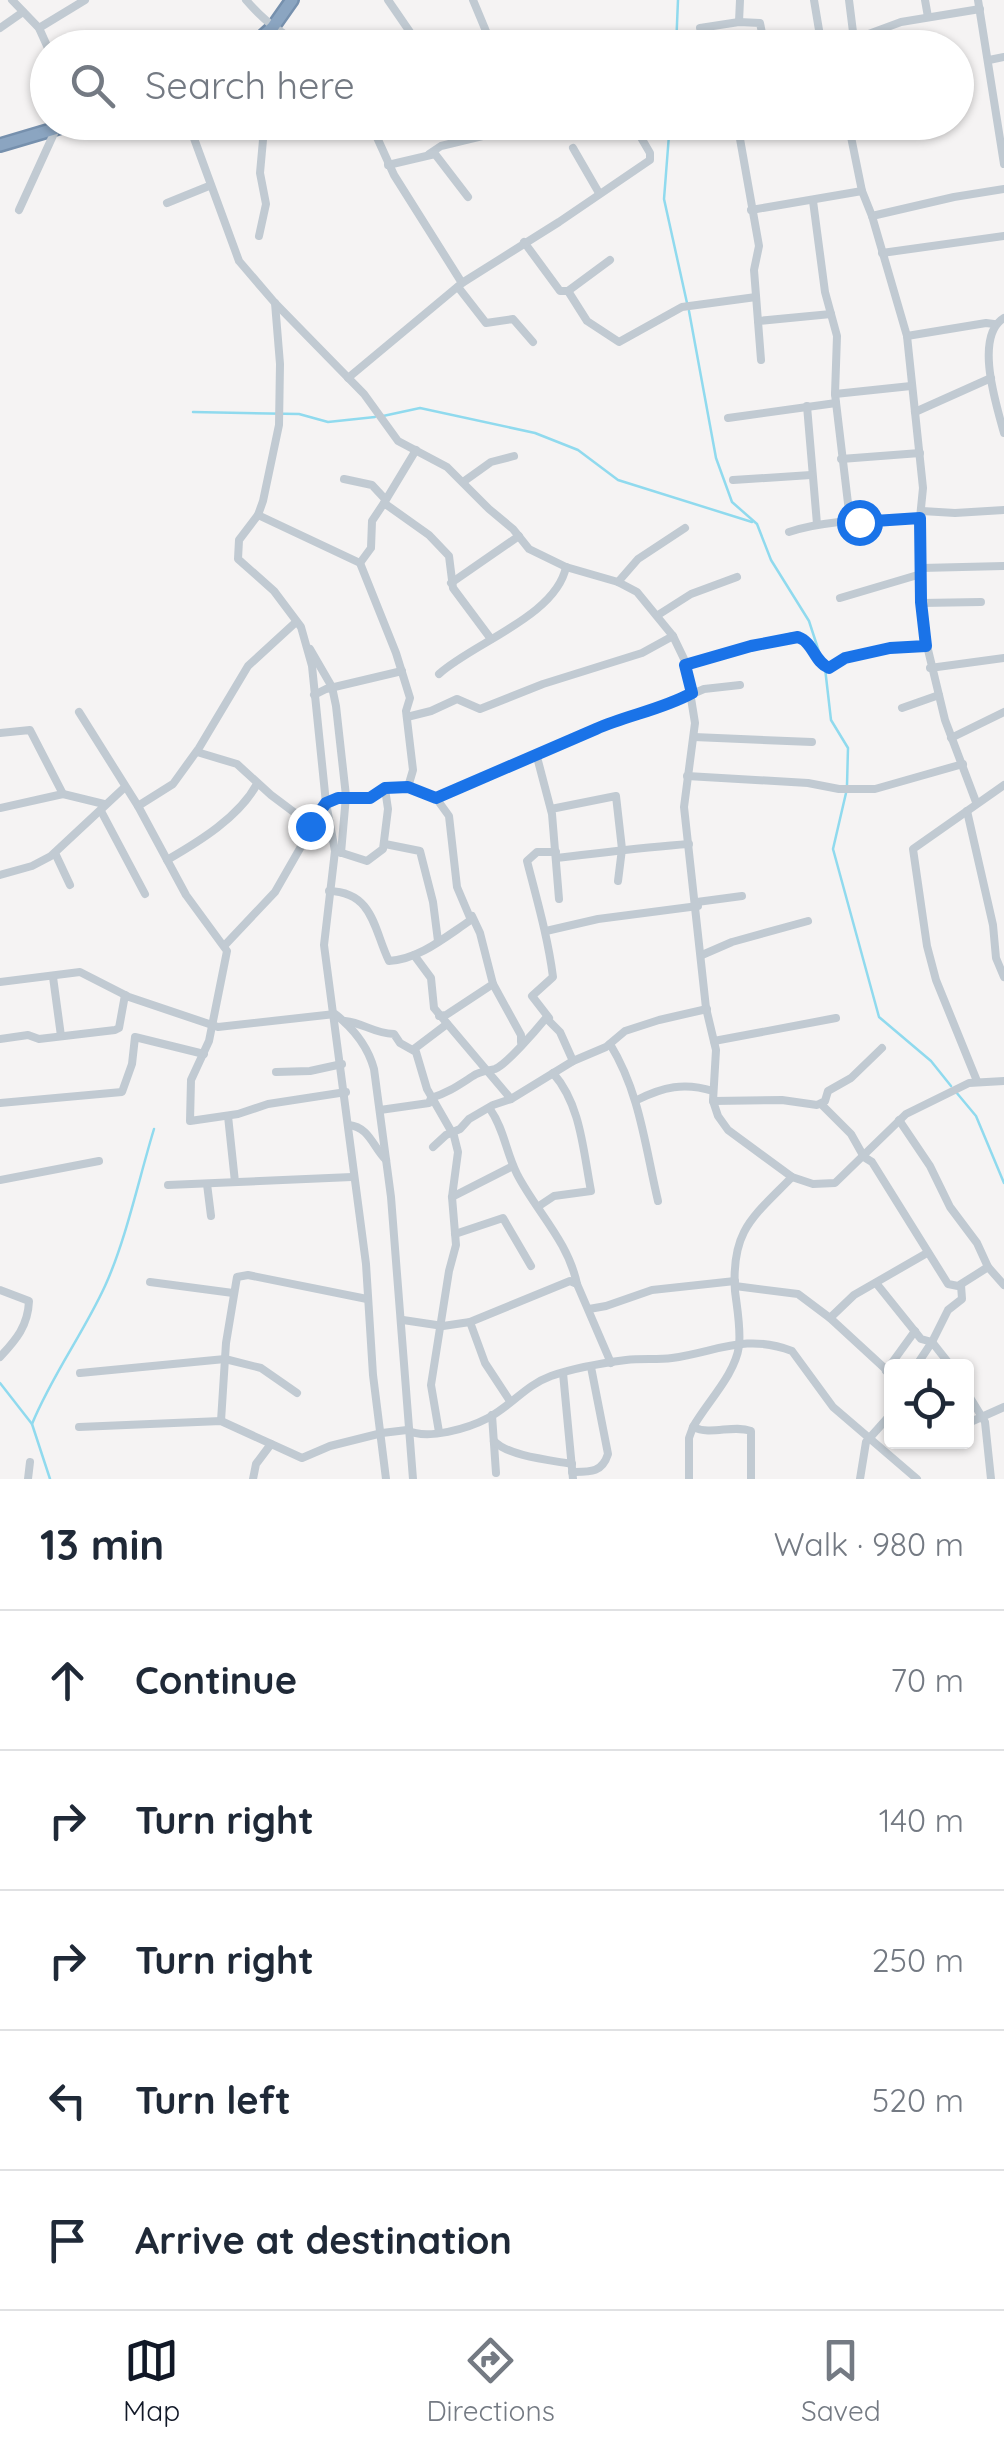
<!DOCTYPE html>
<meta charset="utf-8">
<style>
:root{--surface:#fff;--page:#f2f2f3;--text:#1f2937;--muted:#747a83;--line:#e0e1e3;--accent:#111827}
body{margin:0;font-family:Quicksand,sans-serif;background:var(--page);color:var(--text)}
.controls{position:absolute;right:30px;bottom:30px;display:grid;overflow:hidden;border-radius:10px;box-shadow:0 2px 8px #0004}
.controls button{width:90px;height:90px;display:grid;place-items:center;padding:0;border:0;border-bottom:2px solid var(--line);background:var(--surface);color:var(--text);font:50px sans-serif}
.stop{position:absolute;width:30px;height:30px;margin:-22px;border:8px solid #1a73e8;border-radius:50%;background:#fff}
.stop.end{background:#1a73e8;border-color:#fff;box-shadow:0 2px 10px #0008}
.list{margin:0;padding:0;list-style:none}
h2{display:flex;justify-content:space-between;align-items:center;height:130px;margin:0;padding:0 40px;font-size:42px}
h2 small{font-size:32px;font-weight:400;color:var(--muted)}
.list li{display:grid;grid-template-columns:65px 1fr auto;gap:30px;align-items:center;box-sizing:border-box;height:140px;padding:0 40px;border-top:2px solid var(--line)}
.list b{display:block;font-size:38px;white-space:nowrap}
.list em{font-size:32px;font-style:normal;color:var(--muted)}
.icon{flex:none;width:55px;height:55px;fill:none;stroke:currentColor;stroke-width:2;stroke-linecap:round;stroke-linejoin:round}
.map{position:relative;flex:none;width:1004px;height:1479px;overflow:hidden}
.search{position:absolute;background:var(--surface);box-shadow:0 2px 8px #0004;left:30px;right:30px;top:30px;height:110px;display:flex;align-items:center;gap:25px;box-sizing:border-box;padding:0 35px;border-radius:55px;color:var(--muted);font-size:38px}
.sheet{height:830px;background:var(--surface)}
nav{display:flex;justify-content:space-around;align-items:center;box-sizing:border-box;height:140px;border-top:2px solid var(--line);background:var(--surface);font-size:28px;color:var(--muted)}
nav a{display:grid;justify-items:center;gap:5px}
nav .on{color:var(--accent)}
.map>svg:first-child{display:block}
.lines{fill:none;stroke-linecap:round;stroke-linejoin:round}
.stream{stroke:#90daee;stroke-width:2.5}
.highway-casing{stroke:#7690ad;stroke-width:16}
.minor{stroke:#c1cad2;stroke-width:8}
.highway{stroke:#8ba5c1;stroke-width:11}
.route{stroke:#1a73e8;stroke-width:12}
</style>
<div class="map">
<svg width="1004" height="1479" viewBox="0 0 1004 1479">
<rect width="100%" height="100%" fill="#f5f3f3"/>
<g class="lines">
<g class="stream">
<polyline points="676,48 678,0"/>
<polyline points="670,122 664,199 687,303"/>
<polyline points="689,311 716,458 732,502 757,524 771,560 809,621 822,661"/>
<polyline points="193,412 299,414 328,422 375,417"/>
<polyline points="383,416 420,408 535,433 578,450 618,480 752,522"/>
<polyline points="825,668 831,720 848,748 847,785"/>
<polyline points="846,793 833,849 879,1017 931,1061 951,1086"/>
<polyline points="956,1092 976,1116 1004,1183"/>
<polyline points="0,1383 32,1424 50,1479"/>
<path d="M32,1424c20,-49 51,-90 73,-138 21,-46 34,-108 49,-157"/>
</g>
<defs>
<g id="highway">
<polyline points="250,48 273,27 292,0"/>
<polyline points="0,145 78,122"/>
</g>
</defs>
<use href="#highway" class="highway-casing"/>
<g class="minor">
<polyline points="12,0 39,28 48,48"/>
<path d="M246,0c19,22 45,43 74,48"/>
<polyline points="388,0 421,48"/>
<polyline points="473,0 493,48"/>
<polyline points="814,0 822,48"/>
<polyline points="849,0 855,48"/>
<polyline points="925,0 928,17"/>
<polyline points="978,0 1004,164"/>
<polyline points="739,22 740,0"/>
<polyline points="0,28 23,12"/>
<polyline points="39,28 85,0"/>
<polyline points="700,28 739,22 760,23 765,48"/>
<polyline points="340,48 394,38"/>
<polyline points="817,48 847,42 901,22 980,9"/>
<polyline points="989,60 1004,57"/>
<polyline points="188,122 239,261 275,303 364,394 398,441 447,467 489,509 513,529 529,549 566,567 618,582 637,592 673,636 685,661 695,723 684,807 706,1008 716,1050 713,1101 718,1116 728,1130 792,1177 813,1184 835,1183 906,1114 969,1083 1004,1081"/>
<polyline points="255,122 263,140 260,173 266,204 259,236"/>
<polyline points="370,122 394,175 462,283"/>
<polyline points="737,122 759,246 754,270 761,360"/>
<polyline points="848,122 862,191 872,216 907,336 923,488 920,518 923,629 945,720 976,802"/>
<polyline points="573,148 599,193"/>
<polyline points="429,154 441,146 499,132"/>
<polyline points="388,165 435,154 468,197"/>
<polyline points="813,201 825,292 837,336 835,394 850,520"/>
<polyline points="167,203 209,186"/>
<polyline points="19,210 56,129"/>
<polyline points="751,210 862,191"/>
<polyline points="872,216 954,197 1004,189"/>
<polyline points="524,242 560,291 568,291 587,321 619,342 682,307 756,297"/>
<polyline points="882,253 1004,236"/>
<polyline points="458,287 486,323 513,319 533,342"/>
<polyline points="568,291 610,260"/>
<polyline points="275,303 280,364 279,425 263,501 258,515 239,540 238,559 274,591 301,627 312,666 326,803 335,851 324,945 366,1264 373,1375 386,1479"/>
<path d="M1004,318c-30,18 -8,86 0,115"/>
<polyline points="758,321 831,314"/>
<polyline points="907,336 986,323 994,324"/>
<polyline points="348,378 462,283 559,222 650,160 650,153 632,122"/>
<polyline points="835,394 911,386"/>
<polyline points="807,406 817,524"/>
<polyline points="915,412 991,378"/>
<polyline points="728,418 836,403"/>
<polyline points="841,459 920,453"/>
<polyline points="344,479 372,485 385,499"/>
<polyline points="733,480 811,475"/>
<polyline points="463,482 491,462 514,456"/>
<polyline points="384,503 416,450"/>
<polyline points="922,511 955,513 1004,510"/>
<polyline points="258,515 360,563 396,653 410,698 406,711 413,770 408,787"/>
<path d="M789,532c43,-14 87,-11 131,-14"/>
<polyline points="360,563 371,548 372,521 384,503 429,535 449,556 453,588 491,639"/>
<polyline points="921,568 1004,566"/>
<polyline points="618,582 638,559 685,528"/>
<polyline points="451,583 519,536"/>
<polyline points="840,598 921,574"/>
<polyline points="921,603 981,602"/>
<polyline points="658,615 691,594 737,577"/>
<polyline points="310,649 332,687 336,706 346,796 341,853"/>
<polyline points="685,665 792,636 804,639 821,665 829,668 845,658 890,647 926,645"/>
<polyline points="930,668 1004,658"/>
<path d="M439,674c34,-31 117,-58 127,-107"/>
<polyline points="314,695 326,689 402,671"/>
<polyline points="902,708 939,695"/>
<polyline points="79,712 138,806 186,895 227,951 209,1041 191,1080 190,1121 238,1114 268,1104 346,1092"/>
<polyline points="407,717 431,711 457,699 480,709 543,684 642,653 673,636"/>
<polyline points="0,733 30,730 63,794 104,804"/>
<polyline points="694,737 812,742"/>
<polyline points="951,738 1004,712"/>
<polyline points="197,752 237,764 271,795 295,813 314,822"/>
<polyline points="537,757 552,814 559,899"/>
<polyline points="687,776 808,783 839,789 875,789 963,764"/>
<polyline points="138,806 173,784 199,748 248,666 296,622"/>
<polyline points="0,808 63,794"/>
<polyline points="551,809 616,796 622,849 618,881"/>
<polyline points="101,811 145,894"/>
<polyline points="967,811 993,925 996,958 1004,977"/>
<polyline points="385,844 420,851 433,902 438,941"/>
<polyline points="339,852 367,861 383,849 388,809 385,789"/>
<polyline points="55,853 70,885"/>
<path d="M556,858c45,-5 88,-11 133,-14"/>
<path d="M167,860c33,-19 72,-43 90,-76"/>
<polyline points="0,875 32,866 51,856 125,787"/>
<path d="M329,891c45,1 45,40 60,70 31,-2 56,-24 82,-41l-14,-33 -8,-71 -13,-18"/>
<polyline points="697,902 742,896"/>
<polyline points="546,931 598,919 698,906"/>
<polyline points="225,945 275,892 326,803 346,796 371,797 385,789 408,787 436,798 599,727 660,708 704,689 740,685"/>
<polyline points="414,955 431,978 434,1008 511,1099"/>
<polyline points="702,955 732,942 808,921"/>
<polyline points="53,977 61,1036"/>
<path d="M0,982l80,-10 49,25 89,30 117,-13c18,14 33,33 39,55l17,128 22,282"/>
<polyline points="493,984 521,1035 521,1042"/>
<polyline points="439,1016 446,1015 493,984 480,933 472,916"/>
<path d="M549,1018l-17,-22 21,-19c-5,-39 -16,-77 -26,-116l10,-9h19"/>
<path d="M345,1021c19,2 27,12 49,13l6,9 16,9 11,37 27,47 4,16 -6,45 4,48 -7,26 -18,114 8,47"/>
<polyline points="0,1039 28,1035 39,1039 115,1030 119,1028 125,995"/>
<polyline points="714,1041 836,1018"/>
<path d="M610,1044c30,49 35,102 48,157"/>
<polyline points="414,1049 447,1024"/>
<polyline points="276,1072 310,1071 342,1064"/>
<polyline points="977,1081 936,980 927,946 913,849 1004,785"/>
<path d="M637,1100c26,-13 47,-18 76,-9"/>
<polyline points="713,1101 782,1100 817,1105 825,1101 828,1091 851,1078 882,1048"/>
<polyline points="0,1103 122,1092 132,1064 135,1037 204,1054"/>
<polyline points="821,1104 851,1134 864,1157 872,1162 948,1284 958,1286 988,1267"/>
<path d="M490,1109c14,20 16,43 27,65 19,37 51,67 60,110"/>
<path d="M380,1110l49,-7 2,-5c17,-5 28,-13 42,-22 7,-5 15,-5 22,-7 12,-5 42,-40 51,-51l14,14 13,29"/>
<polyline points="228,1116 235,1182"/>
<polyline points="899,1120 930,1166 950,1207 977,1243 988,1267 1004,1285"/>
<path d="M349,1125c20,2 24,22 37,35"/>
<polyline points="433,1147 446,1135 460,1129 469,1119 493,1105 511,1099 573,1061 606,1047 625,1031 659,1020 707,1009"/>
<polyline points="0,1180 99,1161"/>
<polyline points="207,1184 211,1216"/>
<polyline points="168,1185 352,1177"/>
<polyline points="452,1197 513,1166"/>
<path d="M539,1206l15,-10 37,-5c-8,-41 -10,-86 -38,-118"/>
<polyline points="455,1234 503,1218 531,1266"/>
<polyline points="150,1282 233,1293"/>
<polyline points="876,1283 921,1339 932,1342 948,1310 962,1299 961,1285"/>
<polyline points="735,1286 798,1294 830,1318 892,1375"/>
<path d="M0,1290l29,11c-1,25 -13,39 -29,56"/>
<polyline points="589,1309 606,1306 652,1290 735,1281"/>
<polyline points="830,1318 854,1295 927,1253"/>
<polyline points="403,1320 443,1326 470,1322 570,1281 577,1284 611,1363"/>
<polyline points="470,1322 485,1363 510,1401"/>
<polyline points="916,1366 932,1342 951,1366"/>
<polyline points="886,1371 915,1331"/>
<polyline points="80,1373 225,1359 261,1368 297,1393"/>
<polyline points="563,1373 573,1479"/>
<polyline points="966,1391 985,1422 991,1479"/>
<polyline points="492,1415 496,1473"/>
<polyline points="221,1421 226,1343 237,1277 248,1275 367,1299"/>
<polyline points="966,1424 1004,1407"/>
<path d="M79,1427l142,-6 81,37 28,-12 52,-13 25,-3c20,11 62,-2 81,-12 23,-12 38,-33 63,-42 23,-8 52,-13 75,-16 16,-2 31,0 46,-2 44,-6 73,-25 120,-7l41,56 84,72"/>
<path d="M693,1427c18,9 40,-3 58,4v48"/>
<path d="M494,1441c14,15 55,19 78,23"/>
<path d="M572,1472c18,0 30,1 36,-18l-17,-87"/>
<polyline points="28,1479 30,1462"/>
<polyline points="253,1479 256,1464 271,1444"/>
<path d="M689,1479v-41l4,-11c14,-25 42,-52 46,-81 2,-18 -2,-38 -4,-55 -4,-61 18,-74 57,-114"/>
<polyline points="860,1479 866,1442 892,1413"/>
</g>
<use href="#highway" class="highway"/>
</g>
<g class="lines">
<path class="route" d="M310,826l16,-23 12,-5h32l15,-10 23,-1 28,11c53,-23 106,-46 160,-69 31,-14 65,-19 96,-36l-7,-28 66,-19 47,-9c16,6 16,25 31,31l16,-10 45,-10 36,-2 -5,-44 -1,-84 -61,4"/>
</g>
</svg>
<div class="controls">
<button><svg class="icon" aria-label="locate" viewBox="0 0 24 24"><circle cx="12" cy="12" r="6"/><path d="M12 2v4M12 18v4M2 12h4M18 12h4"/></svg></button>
</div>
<div class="stop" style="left:859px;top:522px"></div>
<div class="stop end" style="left:310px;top:826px"></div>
<div class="search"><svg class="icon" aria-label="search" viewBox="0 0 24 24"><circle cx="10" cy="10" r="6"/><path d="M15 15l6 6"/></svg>Search here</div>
</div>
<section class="sheet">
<h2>13 min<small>Walk · 980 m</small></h2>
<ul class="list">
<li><svg class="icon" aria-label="ahead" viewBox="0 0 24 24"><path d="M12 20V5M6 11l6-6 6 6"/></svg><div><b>Continue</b></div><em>70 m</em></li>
<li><svg class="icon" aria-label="right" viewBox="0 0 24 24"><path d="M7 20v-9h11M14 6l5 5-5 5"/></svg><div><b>Turn right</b></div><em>140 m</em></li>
<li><svg class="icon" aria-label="right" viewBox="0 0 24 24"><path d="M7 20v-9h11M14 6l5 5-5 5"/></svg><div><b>Turn right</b></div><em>250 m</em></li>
<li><svg class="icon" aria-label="left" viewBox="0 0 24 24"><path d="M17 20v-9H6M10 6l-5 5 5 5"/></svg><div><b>Turn left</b></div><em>520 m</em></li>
<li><svg class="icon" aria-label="arrive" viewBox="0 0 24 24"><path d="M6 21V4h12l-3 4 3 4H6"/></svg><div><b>Arrive at destination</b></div></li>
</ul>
</section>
<nav>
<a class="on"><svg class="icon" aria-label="map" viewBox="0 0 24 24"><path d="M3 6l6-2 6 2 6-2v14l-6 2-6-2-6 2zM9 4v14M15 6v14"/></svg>Map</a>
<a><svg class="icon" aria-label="directions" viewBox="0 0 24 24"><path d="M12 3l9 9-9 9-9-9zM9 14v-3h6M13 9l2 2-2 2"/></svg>Directions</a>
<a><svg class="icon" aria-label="saved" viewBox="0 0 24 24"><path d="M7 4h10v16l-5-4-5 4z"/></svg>Saved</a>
</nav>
